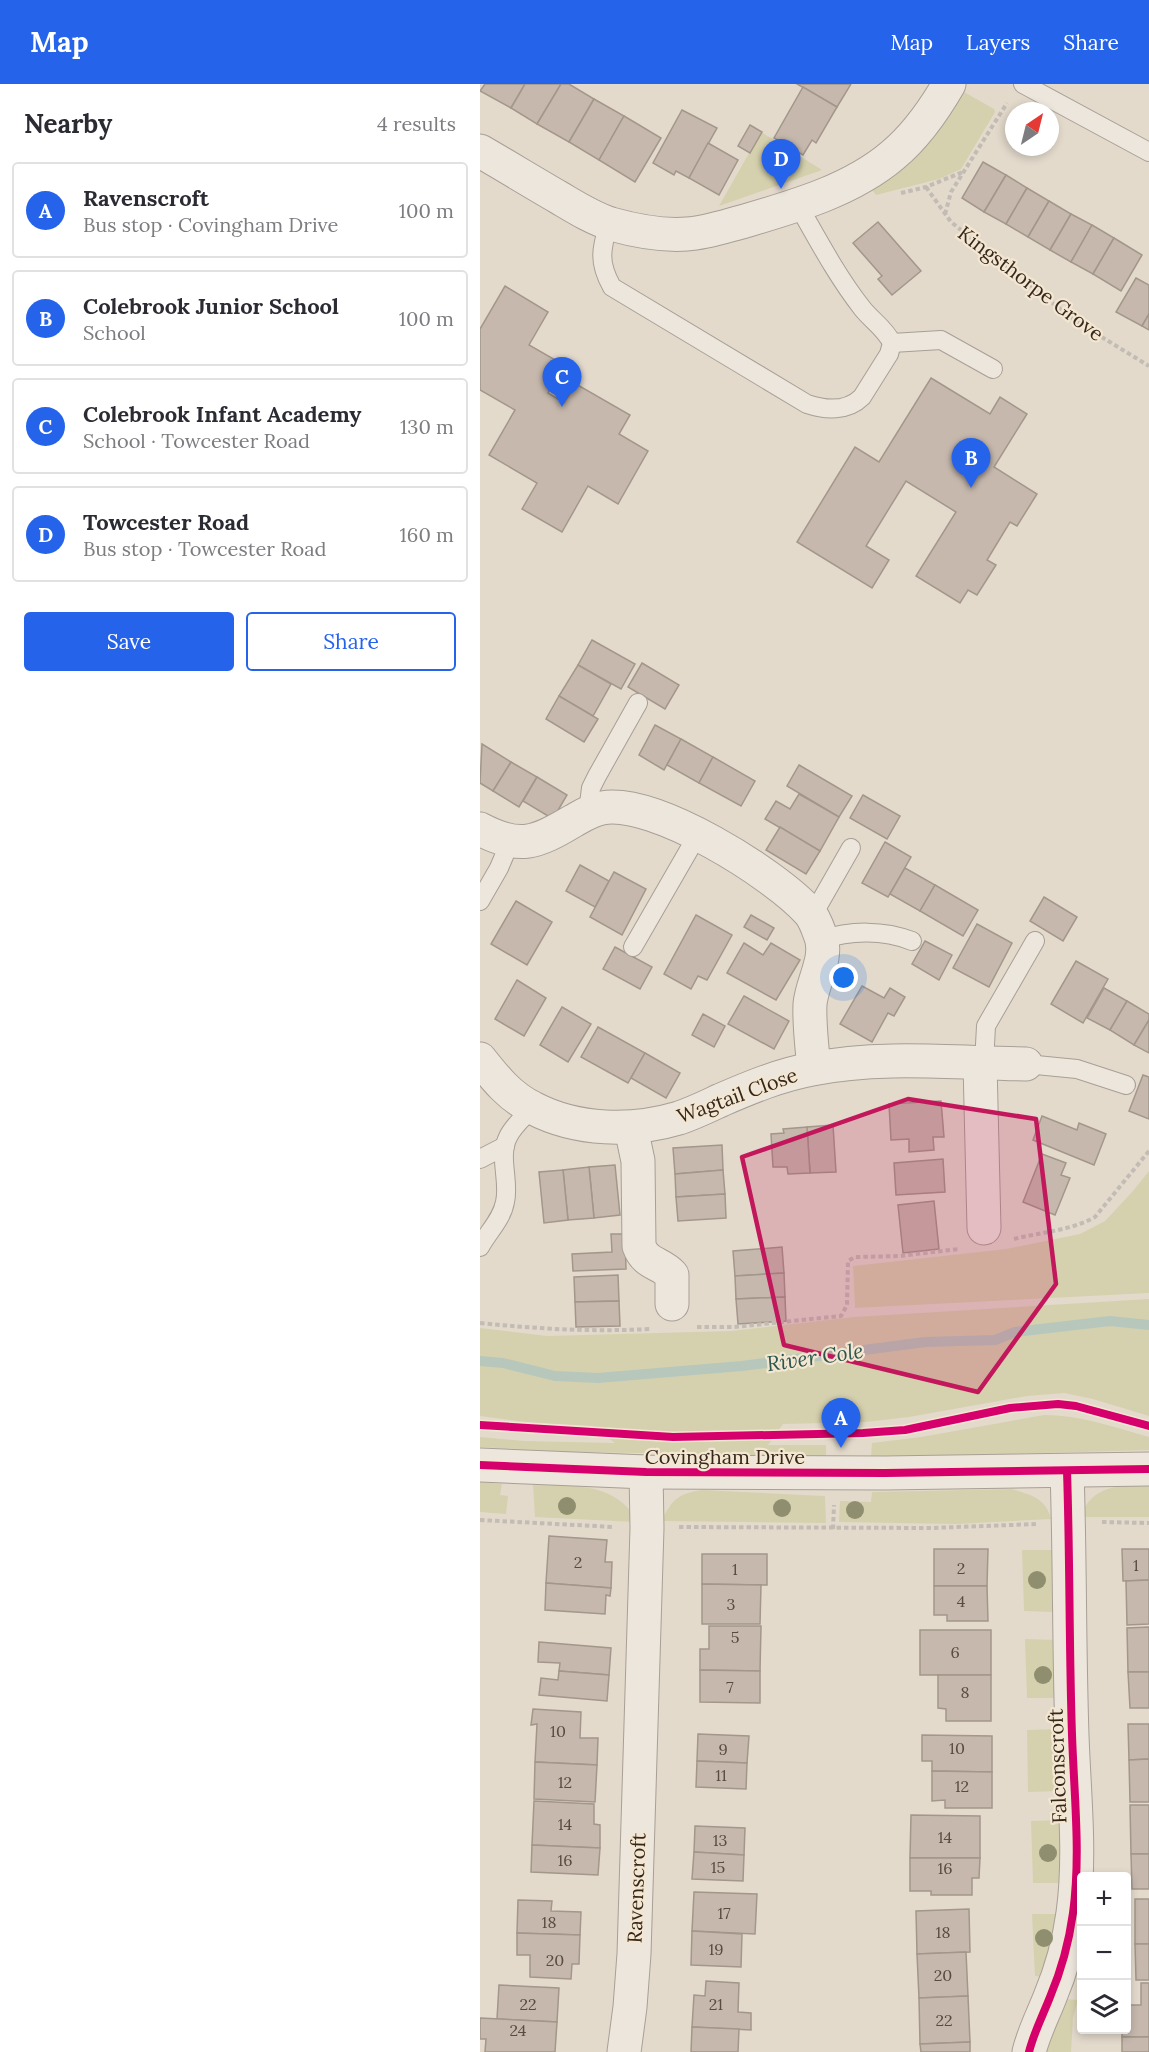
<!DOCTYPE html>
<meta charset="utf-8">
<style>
:root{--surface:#fff;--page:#f2f2f3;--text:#2b2b33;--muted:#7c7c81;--line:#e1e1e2;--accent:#2563eb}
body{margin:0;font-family:Lora,serif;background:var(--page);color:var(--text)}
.controls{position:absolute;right:18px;bottom:18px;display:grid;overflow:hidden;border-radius:6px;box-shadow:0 3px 9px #0003}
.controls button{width:54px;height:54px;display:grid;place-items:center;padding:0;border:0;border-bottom:2px solid var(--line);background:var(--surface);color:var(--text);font:30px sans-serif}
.compass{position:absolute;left:525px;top:18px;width:54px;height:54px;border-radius:50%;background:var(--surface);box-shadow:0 3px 9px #0003;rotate:35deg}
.you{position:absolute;left:364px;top:894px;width:21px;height:21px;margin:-15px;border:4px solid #fff;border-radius:50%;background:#1a73e8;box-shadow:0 0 0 9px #1a73e833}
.badge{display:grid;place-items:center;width:39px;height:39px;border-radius:50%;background:var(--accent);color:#fff;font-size:20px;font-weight:700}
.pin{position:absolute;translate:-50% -50px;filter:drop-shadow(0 2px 3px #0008)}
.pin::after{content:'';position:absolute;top:32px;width:21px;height:18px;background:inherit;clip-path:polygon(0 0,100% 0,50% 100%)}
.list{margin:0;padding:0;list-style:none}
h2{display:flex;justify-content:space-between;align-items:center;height:78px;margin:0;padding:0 24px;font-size:26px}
h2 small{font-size:20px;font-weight:400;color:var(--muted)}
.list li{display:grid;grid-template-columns:39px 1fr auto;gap:18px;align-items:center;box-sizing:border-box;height:96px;margin:0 12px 12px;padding:0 12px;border:2px solid var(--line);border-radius:6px}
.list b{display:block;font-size:22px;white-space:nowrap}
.list p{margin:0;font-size:20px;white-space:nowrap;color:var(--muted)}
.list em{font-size:20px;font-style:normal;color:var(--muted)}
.actions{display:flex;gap:12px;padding:18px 24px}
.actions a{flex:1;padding:14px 0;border:2px solid var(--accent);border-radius:6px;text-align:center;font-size:21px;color:var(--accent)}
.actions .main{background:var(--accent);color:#fff}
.icon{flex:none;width:33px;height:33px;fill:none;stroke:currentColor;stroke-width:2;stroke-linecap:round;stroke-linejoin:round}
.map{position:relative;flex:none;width:669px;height:1968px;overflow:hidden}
header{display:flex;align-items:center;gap:36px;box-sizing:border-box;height:84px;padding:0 30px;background:var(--accent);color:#fff}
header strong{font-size:28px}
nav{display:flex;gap:33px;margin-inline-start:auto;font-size:21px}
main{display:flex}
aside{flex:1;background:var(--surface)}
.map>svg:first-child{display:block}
.green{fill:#d5d1ae}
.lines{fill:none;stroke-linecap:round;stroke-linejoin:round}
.stream{stroke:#b7c7bc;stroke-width:10}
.building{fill:#c6b8ad;stroke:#a3968b;stroke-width:1.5}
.service-casing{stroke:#a89f95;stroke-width:20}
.minor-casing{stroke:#a89f95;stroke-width:35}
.tertiary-casing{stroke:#a89f95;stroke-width:35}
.path{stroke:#c3bcb4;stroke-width:4;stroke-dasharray:4.5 3;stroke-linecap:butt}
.service{stroke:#ece6dd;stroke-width:18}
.minor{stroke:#ece6dd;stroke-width:33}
.tertiary{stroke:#ece6dd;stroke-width:33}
.cycleway-casing{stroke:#f4e7d1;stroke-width:11}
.cycleway{stroke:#d6006c;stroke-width:8}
.tree{fill:#8f8f70}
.marked{fill:#c2185b;fill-opacity:0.2;stroke:#c2185b;stroke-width:4.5;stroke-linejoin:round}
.labels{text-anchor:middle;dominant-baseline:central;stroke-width:4.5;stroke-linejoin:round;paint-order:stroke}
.number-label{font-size:16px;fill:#5a4b41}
.street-label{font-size:20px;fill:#36271d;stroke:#f4e7d1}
.water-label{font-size:21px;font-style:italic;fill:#2d564f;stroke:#f4e7d1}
</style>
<header>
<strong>Map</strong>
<nav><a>Map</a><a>Layers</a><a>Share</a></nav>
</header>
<main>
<aside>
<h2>Nearby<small>4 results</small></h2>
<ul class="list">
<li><span class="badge">A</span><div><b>Ravenscroft</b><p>Bus stop · Covingham Drive</p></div><em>100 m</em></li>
<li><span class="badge">B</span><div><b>Colebrook Junior School</b><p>School</p></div><em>100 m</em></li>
<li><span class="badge">C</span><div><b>Colebrook Infant Academy</b><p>School · Towcester Road</p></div><em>130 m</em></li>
<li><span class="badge">D</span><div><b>Towcester Road</b><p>Bus stop · Towcester Road</p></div><em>160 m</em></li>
</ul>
<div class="actions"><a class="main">Save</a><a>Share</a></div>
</aside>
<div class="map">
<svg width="669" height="1968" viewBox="0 0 669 1968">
<rect width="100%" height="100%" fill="#e3dacc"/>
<g class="green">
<polygon points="484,8 514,25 515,28 481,85 459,95 396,111 391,104"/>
<polygon points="281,48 342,86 239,122"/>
<polygon points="669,1087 669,1209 375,1224 373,1182 526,1165 600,1150 625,1137 653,1107"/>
<polygon points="669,1215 669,1332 613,1315 584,1309 547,1312 429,1333 386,1338 303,1340 288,1361 346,1361 346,1372 91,1368 0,1363 0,1353 45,1357 135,1359 112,1342 46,1338 0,1332 0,1244 67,1252 251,1247 374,1233"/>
<path d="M564,1331c36,0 70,12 105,22v13l-278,8 1,-15 49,-6z"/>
<polygon points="0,1398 22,1400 20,1411 28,1412 26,1430 0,1428"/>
<path d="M53,1401c32,1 69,-3 93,21 5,6 8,8 9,16l-100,-5z"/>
<path d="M669,1401v32h-69c14,-34 37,-30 69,-32z"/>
<path d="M532,1405c19,6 34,9 39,30l-94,5 -118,-2 1,-21 31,1 1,-10z"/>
<path d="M222,1406l123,6 1,27 -165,-2c12,-22 16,-27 41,-31z"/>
<polygon points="542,1466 573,1466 573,1528 544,1527"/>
<polygon points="545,1555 577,1556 578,1614 547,1614"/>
<polygon points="578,1645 580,1707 548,1708 547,1646"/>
<polygon points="581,1736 583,1799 553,1799 551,1737"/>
<polygon points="552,1830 579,1830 567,1893 555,1892"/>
<polygon points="584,1915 598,1916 593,1934 591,1968 565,1968"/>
</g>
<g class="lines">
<polyline class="stream" points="0,1277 23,1279 75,1292 118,1294 262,1282 445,1258 515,1256 535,1248 630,1237 669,1241"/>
</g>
<g class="building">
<polygon points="5,0 45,0 31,24 0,7"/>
<polygon points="45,0 81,0 57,40 31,24"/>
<polygon points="81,0 89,0 114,15 89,58 57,40"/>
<polygon points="317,0 371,0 357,23"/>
<polygon points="323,3 357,23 336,59 332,56 323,71 294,54"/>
<polygon points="114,15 144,32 119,76 89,58"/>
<polygon points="202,26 237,44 209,94 196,87 194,91 173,79"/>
<polygon points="144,32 181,54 155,98 119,76"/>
<polygon points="270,41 282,48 270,69 258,62"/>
<polygon points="228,59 258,76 239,111 209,94"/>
<polygon points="503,78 526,91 504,128 482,114"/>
<polygon points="526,91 547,104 526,140 504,128"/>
<polygon points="547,104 569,117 548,153 526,140"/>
<polygon points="569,117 591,130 570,166 548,153"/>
<polygon points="591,130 612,141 591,178 570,166"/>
<polygon points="398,138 441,187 412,211 398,195 402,192 373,159"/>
<polygon points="612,141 634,154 613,190 591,178"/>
<polygon points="634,154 662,171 641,207 613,190"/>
<polygon points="656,194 669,201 669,230 662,242 636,228"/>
<polygon points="25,202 68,228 49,261 84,281 68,309 84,319 96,300 150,331 139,350 168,367 138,420 108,402 82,448 42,425 57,399 9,371 35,326 0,306 0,245"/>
<polygon points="669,230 669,246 662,242"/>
<polygon points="451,294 510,330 520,313 547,330 514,383 557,410 537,442 530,438 507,476 516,481 497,511 488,506 480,519 436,492 476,428 426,397 386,462 409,476 392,504 317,458 375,363 399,378"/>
<polygon points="112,556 155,580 141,605 98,581"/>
<polygon points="162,579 199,601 185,625 148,603"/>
<polygon points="98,581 131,600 113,632 79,612"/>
<polygon points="79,612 118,635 104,658 66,635"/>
<polygon points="175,641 201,655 184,686 159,671"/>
<polygon points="201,655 233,673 219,699 187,681"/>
<polygon points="2,660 31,678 13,707 0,699"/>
<polygon points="233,673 275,697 261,722 219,699"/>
<polygon points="31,678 57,693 39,723 13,707"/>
<polygon points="319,681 372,712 359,733 307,702"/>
<polygon points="57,693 87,711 73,735 43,717"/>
<polygon points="319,710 359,733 340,767 285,735 296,717 310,725"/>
<polygon points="383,711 420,732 407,755 370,734"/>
<polygon points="300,743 340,767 326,790 286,766"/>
<polygon points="405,758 431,773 408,813 382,799"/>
<polygon points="100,781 129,797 115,823 86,807"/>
<polygon points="425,784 455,801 440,827 410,810"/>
<polygon points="134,788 166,805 142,851 110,833"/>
<polygon points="455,801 498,826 483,852 440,827"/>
<polygon points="564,813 597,833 583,857 550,837"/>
<polygon points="36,817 72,838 47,881 11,860"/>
<polygon points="216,831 252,851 227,896 218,892 211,905 184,890"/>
<polygon points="271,831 294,844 287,856 264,843"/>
<polygon points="497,840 532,859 509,903 473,884"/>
<polygon points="445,857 472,871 459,896 432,880"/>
<polygon points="264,859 283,871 291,859 320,876 296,916 247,889"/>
<polygon points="135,863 172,883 160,905 123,885"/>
<polygon points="596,877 628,895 603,939 571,920"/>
<polygon points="37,896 66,914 44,952 15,935"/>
<polygon points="382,902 404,914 410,904 425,913 414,932 408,929 392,958 360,940"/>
<polygon points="624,904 647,917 630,946 607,934"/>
<polygon points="264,912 309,937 294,965 248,940"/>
<polygon points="647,917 669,930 669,936 654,961 630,946"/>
<polygon points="82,923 111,940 88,978 60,961"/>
<polygon points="223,930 245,942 234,963 212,951"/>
<polygon points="669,936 669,969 654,961"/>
<polygon points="118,943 165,969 148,999 101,973"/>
<polygon points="165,969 200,989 186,1014 151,994"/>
<polygon points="663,991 669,993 669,1035 649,1027"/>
<polygon points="461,1017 464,1053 453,1053 454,1066 429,1068 429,1055 411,1056 409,1020"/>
<polygon points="562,1032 597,1046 599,1039 626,1050 614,1081 553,1056"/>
<polygon points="353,1041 356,1088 330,1089 327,1043"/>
<polygon points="327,1043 330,1089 308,1090 307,1083 293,1083 291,1050 304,1049 303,1045"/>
<polygon points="242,1061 243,1086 195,1090 193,1064"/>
<polygon points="562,1070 586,1079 581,1091 590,1094 575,1131 543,1118"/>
<polygon points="463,1075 465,1108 416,1111 414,1079"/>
<polygon points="135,1081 140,1131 114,1134 109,1083"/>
<polygon points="109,1083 114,1134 88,1136 83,1086"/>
<polygon points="83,1086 88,1136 64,1139 59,1088"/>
<polygon points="243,1086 245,1110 196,1113 195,1090"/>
<polygon points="245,1110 246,1134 198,1137 196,1113"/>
<polygon points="454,1117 459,1165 423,1169 418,1121"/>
<polygon points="131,1150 145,1150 146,1185 93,1187 92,1170 132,1168"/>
<polygon points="302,1163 304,1189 255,1192 253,1167"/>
<polygon points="304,1189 305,1213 256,1215 255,1192"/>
<polygon points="138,1191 139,1217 95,1218 94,1193"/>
<polygon points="305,1213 306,1237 258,1240 256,1215"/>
<polygon points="139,1217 140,1242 96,1243 95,1218"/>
<polygon points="69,1452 127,1456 125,1478 132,1478 131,1504 66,1499"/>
<polygon points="454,1465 508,1465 507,1502 454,1502"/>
<polygon points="642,1465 669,1465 669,1496 643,1497"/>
<polygon points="222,1470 287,1470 287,1501 222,1500"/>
<polygon points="669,1496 669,1540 647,1541 646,1497"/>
<polygon points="66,1499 131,1504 130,1512 126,1511 125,1530 65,1526"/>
<polygon points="222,1500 281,1501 280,1540 222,1540"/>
<polygon points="454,1502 507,1502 508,1537 467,1537 467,1531 454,1531"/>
<polygon points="229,1542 281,1542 280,1587 220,1586 220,1565 229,1565"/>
<polygon points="669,1543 669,1588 648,1588 647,1544"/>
<rect x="440" y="1546" width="71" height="45"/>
<polygon points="59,1558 131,1564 129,1591 79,1587 80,1579 58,1578"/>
<polygon points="220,1586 280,1587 280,1619 220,1618"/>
<polygon points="79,1587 129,1591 127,1617 59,1611 61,1594 78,1596"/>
<polygon points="648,1588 669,1588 669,1624 650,1624"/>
<polygon points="458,1591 511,1591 511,1637 466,1637 466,1625 458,1624"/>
<polygon points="53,1625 101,1628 100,1654 118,1654 117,1681 55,1678 57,1640 51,1641"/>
<polygon points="648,1640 669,1640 669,1675 649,1676"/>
<polygon points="218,1650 269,1652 267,1679 217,1677"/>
<polygon points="442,1651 512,1652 512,1688 452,1687 452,1677 442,1677"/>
<polygon points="669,1675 669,1718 650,1718 649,1676"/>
<polygon points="217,1677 267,1679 266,1705 216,1703"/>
<polygon points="55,1678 117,1681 115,1718 54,1715"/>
<polygon points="452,1687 512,1688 512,1724 465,1724 465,1716 452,1717"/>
<polygon points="54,1717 114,1720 114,1740 120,1741 120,1764 52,1761"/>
<polygon points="650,1721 669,1721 669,1770 651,1770"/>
<polygon points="431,1731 500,1732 500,1774 430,1774"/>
<polygon points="215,1742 265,1744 264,1771 214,1768"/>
<polygon points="52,1761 120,1764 118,1791 51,1788"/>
<polygon points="214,1768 264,1771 263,1797 212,1795"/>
<polygon points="651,1770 669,1770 669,1805 652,1805"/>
<polygon points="430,1774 500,1774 499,1794 492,1794 492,1811 451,1811 451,1807 430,1807"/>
<polygon points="214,1808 277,1810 275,1850 212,1847"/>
<rect x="655" y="1815" width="14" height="45"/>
<polygon points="38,1816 72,1817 71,1827 101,1828 100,1851 37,1849"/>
<polygon points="489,1825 490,1868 437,1870 436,1827"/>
<polygon points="212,1847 262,1850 261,1883 211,1881"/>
<polygon points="37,1849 100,1851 99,1880 92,1880 91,1895 50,1893 50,1871 37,1871"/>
<polygon points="655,1860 669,1860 669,1896 656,1896"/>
<polygon points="486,1868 488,1912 439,1914 437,1870"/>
<polygon points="226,1897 259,1899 258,1928 271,1929 271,1946 212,1943 214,1911 225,1912"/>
<polygon points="661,1899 669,1899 669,1953 642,1953 642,1946 646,1946 646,1921 661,1921"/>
<polygon points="19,1901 79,1904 77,1938 17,1935"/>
<polygon points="488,1912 490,1958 440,1960 439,1914"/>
<polygon points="0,1934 77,1938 75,1968 5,1968 6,1955 0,1955"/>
<polygon points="212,1943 259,1945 258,1968 211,1968"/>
<rect x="642" y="1953" width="27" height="15"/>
<polygon points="490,1958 490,1968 441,1968 440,1960"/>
</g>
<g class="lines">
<defs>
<g id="service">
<polyline points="543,0 669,68"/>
<path d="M129,139c-8,26 -11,39 3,64l195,117c18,6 40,8 55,-7l27,-43 3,-11c-7,-15 -21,-23 -30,-35 -25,-32 -44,-68 -64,-103"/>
<polyline points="412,259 461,256 513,285"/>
<polyline points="108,728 111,704 117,692 158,619"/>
<polyline points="0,817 19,784 30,758"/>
<polyline points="331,830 339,820 371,764"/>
<path d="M342,856c28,-10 62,-10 90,1"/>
<polyline points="153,863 217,752"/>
<polyline points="504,980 506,942 555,857"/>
<polyline points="546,980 597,985 646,1001"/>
<polyline points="0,1075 25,1062"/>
<path d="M0,1163c8,-15 22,-28 25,-45 5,-21 -7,-45 3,-65 5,-11 16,-20 24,-29"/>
</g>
<g id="minor">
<path d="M0,67c26,15 52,31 78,46 17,10 34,21 53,27 25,7 50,12 76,10 19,-1 39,-8 58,-13 51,-15 107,-31 148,-66 24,-20 41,-45 56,-71"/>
<path d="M0,745c40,21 56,14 93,-8 9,-5 18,-11 29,-13 52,-10 173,66 207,104 6,7 9,17 12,25 7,22 -9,45 -11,67 -1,21 2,43 4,64"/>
<path d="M0,975c15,19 30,38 53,49 44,23 99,24 146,10 15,-5 29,-12 42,-18 30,-13 59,-25 91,-31 68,-14 145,-6 214,-5"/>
<polyline points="500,980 504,1144"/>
<path d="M151,1044l7,33 1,85c7,19 21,16 33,29v29"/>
<polyline points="144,1968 150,1923 154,1870 167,1444 166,1388"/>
<path d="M549,1968c5,-20 14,-37 21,-55 11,-26 19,-55 23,-84 8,-58 1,-119 -1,-178 -3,-88 -2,-176 -5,-264"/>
</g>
<polyline id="tertiary" points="0,1381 166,1388 405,1389 669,1385"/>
</defs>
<use href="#service" class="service-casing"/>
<use href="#minor" class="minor-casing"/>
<use href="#tertiary" class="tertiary-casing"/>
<g class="path">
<polyline points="446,103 471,138 594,236 669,282"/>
<polyline points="421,109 446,103 485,87"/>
<polyline points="465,130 471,108 527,19"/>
<path d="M534,1155c27,-7 56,-8 81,-22l54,-66"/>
<path d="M0,1239c59,6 111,9 170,6"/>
<polyline points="217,1243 254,1243 361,1232 367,1221 368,1177 375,1173 420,1172 479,1165"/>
<polyline points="0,1436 134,1443"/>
<polyline points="622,1438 669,1439"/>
<polyline points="199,1443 451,1444 557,1440"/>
<polyline points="353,1445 354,1421"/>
</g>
<use href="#service" class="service"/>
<use href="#minor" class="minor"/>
<use href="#tertiary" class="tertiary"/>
<defs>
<g id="cycleway">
<polyline points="0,1341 193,1353 383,1349 425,1346 530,1324 578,1320 596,1322 669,1342"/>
<polyline points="0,1381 166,1388 405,1389 669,1385"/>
<path d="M549,1968c5,-20 14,-37 21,-55 11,-26 19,-55 23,-84 8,-58 1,-119 -1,-178 -3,-88 -2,-176 -5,-264"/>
</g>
</defs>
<use href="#cycleway" class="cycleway-casing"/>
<use href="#cycleway" class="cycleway"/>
</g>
<g class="tree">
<circle cx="87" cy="1422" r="9"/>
<circle cx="302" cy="1424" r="9"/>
<circle cx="375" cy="1426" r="9"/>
<circle cx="557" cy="1496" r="9"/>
<circle cx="563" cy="1591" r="9"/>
<circle cx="568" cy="1769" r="9"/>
<circle cx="564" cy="1854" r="9"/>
</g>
<path class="marked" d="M428,1015l128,20 20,165 -78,108 -194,-47 -42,-188z"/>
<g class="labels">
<g class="number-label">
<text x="98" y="1478">2</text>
<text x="656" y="1481">1</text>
<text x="481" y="1484">2</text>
<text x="255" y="1485">1</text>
<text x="481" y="1517">4</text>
<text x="251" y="1520">3</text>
<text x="255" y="1553">5</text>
<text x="475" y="1568">6</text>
<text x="250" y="1603">7</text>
<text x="485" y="1608">8</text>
<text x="78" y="1647">10</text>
<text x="477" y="1664">10</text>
<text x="243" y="1665">9</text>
<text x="241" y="1691">11</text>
<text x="85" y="1698">12</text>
<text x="482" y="1702">12</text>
<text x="85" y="1740">14</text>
<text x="465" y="1753">14</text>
<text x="240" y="1756">13</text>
<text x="85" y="1776">16</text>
<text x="238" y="1783">15</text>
<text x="465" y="1784">16</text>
<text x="244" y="1829">17</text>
<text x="69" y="1838">18</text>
<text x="463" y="1848">18</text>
<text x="236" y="1865">19</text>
<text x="75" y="1876">20</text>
<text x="463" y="1891">20</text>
<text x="48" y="1920">22</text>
<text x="236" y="1920">21</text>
<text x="464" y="1936">22</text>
<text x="38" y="1946">24</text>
</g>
<g class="street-label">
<text transform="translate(551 199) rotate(37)">Kingsthorpe Grove</text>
<text transform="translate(257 1011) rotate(-20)">Wagtail Close</text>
<text x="245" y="1372">Covingham Drive</text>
<text transform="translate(577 1682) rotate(-92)">Falconscroft</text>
<text transform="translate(156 1804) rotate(-88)">Ravenscroft</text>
</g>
<g class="water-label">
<text transform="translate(335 1273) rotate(-8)">River Cole</text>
</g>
</g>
</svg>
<div class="controls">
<button>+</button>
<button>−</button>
<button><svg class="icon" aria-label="layers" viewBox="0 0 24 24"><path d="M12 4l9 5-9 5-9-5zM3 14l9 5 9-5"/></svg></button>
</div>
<svg class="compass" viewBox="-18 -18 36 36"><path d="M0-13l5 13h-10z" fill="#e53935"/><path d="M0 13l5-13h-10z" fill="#7c7c81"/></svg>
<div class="you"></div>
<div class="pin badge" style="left:361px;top:1364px">A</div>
<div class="pin badge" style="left:491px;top:404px">B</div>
<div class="pin badge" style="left:82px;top:323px">C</div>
<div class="pin badge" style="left:301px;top:105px">D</div>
</div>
</main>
